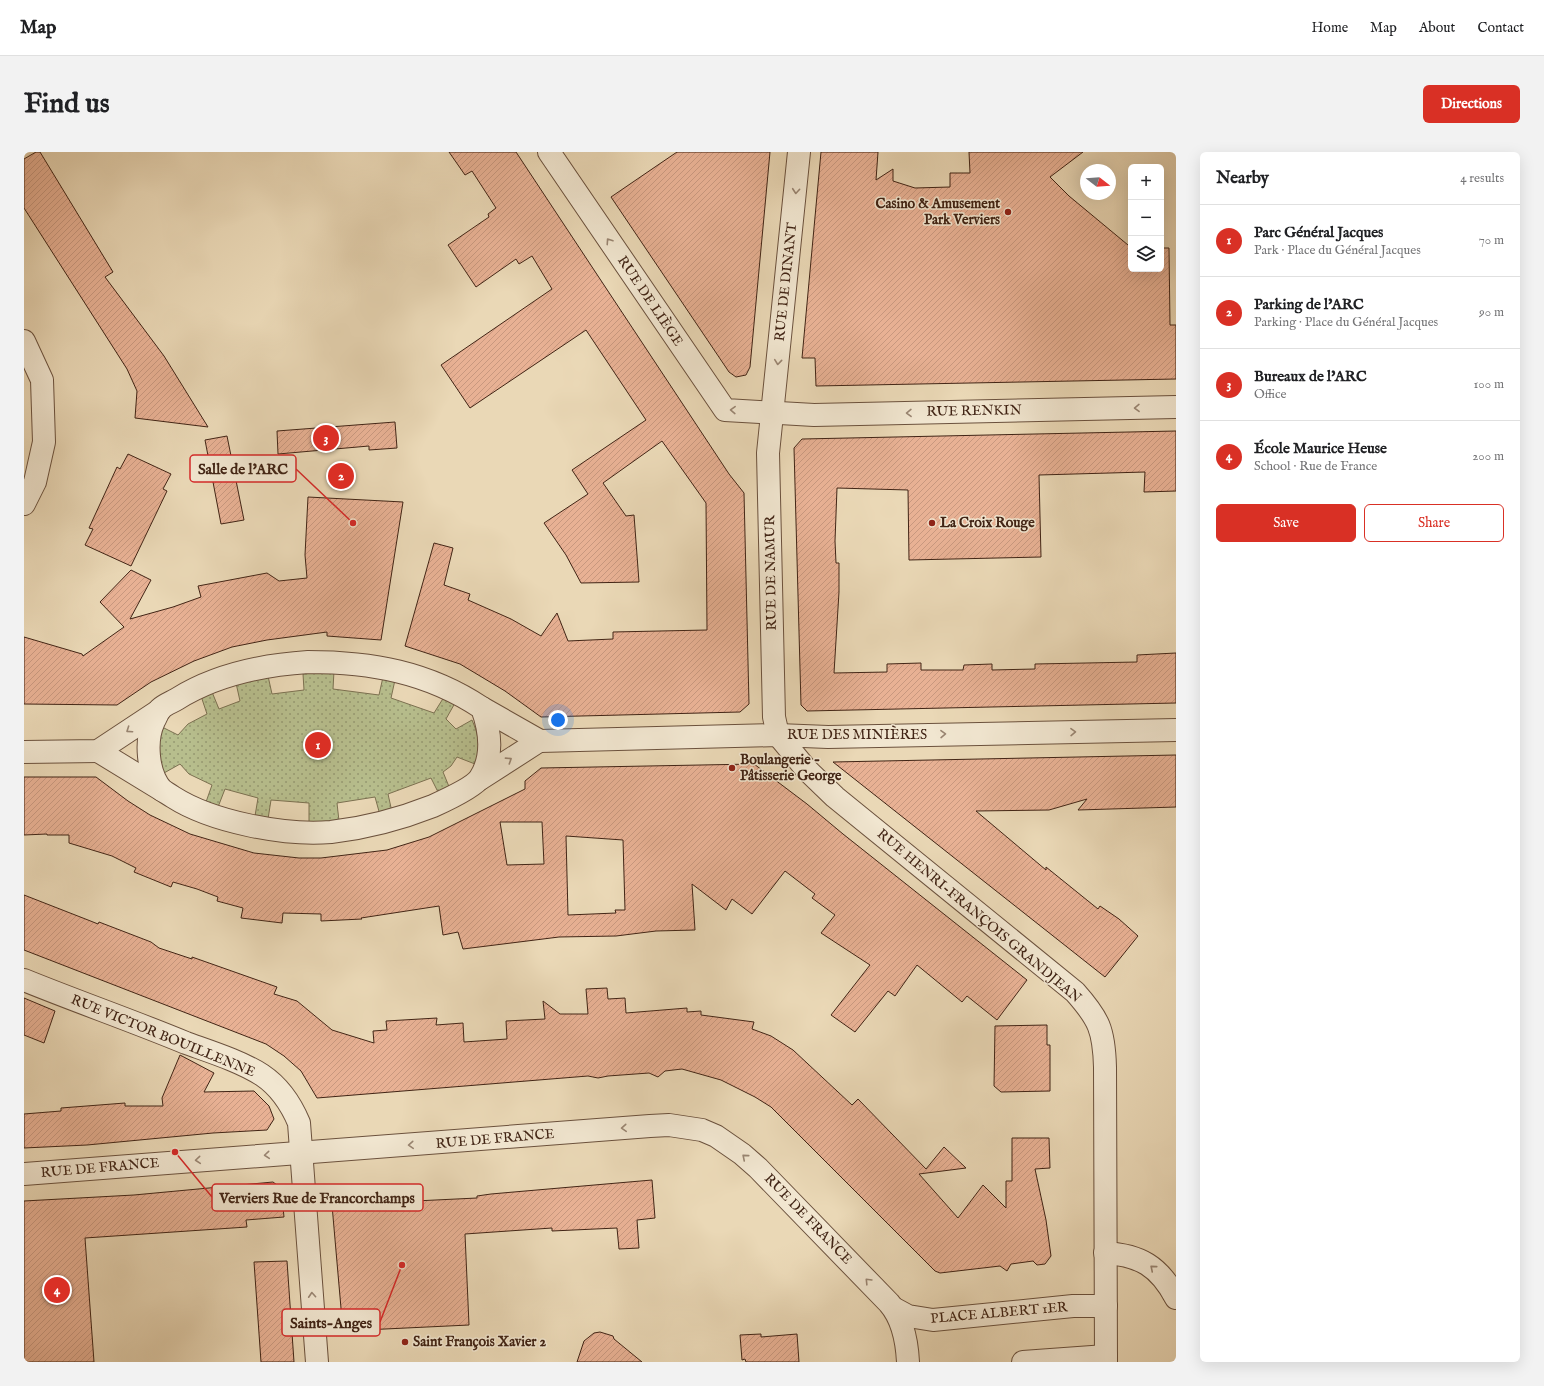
<!DOCTYPE html>
<meta charset="utf-8">
<style>
:root{--surface:#fff;--page:#f2f2f2;--text:#202124;--muted:#757577;--line:#e0e0e0;--accent:#d93025}
body{margin:0;font-family:"IM FELL English",serif;background:var(--page);color:var(--text)}
.controls{position:absolute;right:12px;top:12px;display:grid;overflow:hidden;border-radius:6px;box-shadow:0 4px 16px #0002}
.controls button{width:36px;height:36px;display:grid;place-items:center;padding:0;border:0;border-bottom:1px solid var(--line);background:var(--surface);color:var(--text);font:20px sans-serif}
.compass{position:absolute;left:1056px;top:12px;width:36px;height:36px;border-radius:50%;background:var(--surface);box-shadow:0 4px 16px #0002;rotate:107deg}
.you{position:absolute;left:534px;top:568px;width:14px;height:14px;margin:-10px;border:3px solid #fff;border-radius:50%;background:#1a73e8;box-shadow:0 0 0 6px #1a73e833}
.badge{display:grid;place-items:center;width:26px;height:26px;border-radius:50%;background:var(--accent);color:#fff;font-size:13px;font-weight:700}
.pin{position:absolute;translate:-50% -50%;border:2px solid #fff;box-shadow:0 1px 4px #0006}
.list{margin:0;padding:0;list-style:none}
h2{display:flex;justify-content:space-between;align-items:center;height:52px;margin:0;padding:0 16px;font-size:17px}
h2 small{font-size:13px;font-weight:400;color:var(--muted)}
.list li{display:grid;grid-template-columns:26px 1fr auto;gap:12px;align-items:center;box-sizing:border-box;height:72px;padding:0 16px;border-top:1px solid var(--line)}
.list b{display:block;font-size:15px;white-space:nowrap}
.list p{margin:0;font-size:13px;white-space:nowrap;color:var(--muted)}
.list em{font-size:13px;font-style:normal;color:var(--muted)}
.actions{display:flex;gap:8px;padding:12px 16px}
.actions a{flex:1;padding:9px 0;border:1px solid var(--accent);border-radius:6px;text-align:center;font-size:14px;color:var(--accent)}
.actions .main{background:var(--accent);color:#fff}
.icon{flex:none;width:22px;height:22px;fill:none;stroke:currentColor;stroke-width:2;stroke-linecap:round;stroke-linejoin:round}
.map{position:relative;flex:none;width:1152px;height:1210px;overflow:hidden;border-radius:6px}
header{display:flex;align-items:center;gap:24px;box-sizing:border-box;height:56px;padding:0 20px;background:var(--surface);border-bottom:1px solid var(--line)}
header strong{font-size:19px}
nav{display:flex;gap:22px;margin-inline-start:auto;font-size:14px}
.intro{display:flex;align-items:center;justify-content:space-between;box-sizing:border-box;height:96px;padding:0 24px}
h1{margin:0;font-size:28px}
.button{padding:10px 18px;border-radius:6px;background:var(--accent);color:#fff;font-size:14px;font-weight:700}
main{display:flex;gap:24px;padding:0 24px}
aside{flex:1;background:var(--surface);border-radius:6px;box-shadow:0 4px 16px #0002}
.map>svg:first-child{display:block}
.green{fill:url(#green-dots);stroke:#7c7151}
.building{fill:url(#building-hatch);stroke:#412415;fill-rule:evenodd}
.lines{fill:none;stroke-linecap:round;stroke-linejoin:round}
.street-casing{stroke:#6b513d;stroke-width:24}
.street{stroke:#f1e6d0;stroke-width:22}
.oneway{stroke:#998572}
.poi-dot{fill:#8f2418;stroke:#f1e6d0;stroke-width:1.5}
.labels{text-anchor:middle;dominant-baseline:central;stroke-width:3;stroke-linejoin:round;paint-order:stroke}
.poi-label{font-size:14px;font-weight:bold;fill:#412415;stroke:#f1e6d0;text-anchor:start}
.street-label{font-size:14px;fill:#412415;stroke:#f1e6d0}
.leader{fill:none;stroke:#d62828;stroke-width:1.5}
.callout-dot{fill:#d62828;stroke:#f1e6d0;stroke-width:1.5}
.callout{fill:#f1e6d0;stroke:#d62828;stroke-width:1.5}
.callout-label{font-size:15px;text-anchor:middle;font-weight:bold;fill:#412415}
</style>
<header>
<strong>Map</strong>
<nav><a>Home</a><a>Map</a><a>About</a><a>Contact</a></nav>
</header>
<div class="intro"><h1>Find us</h1><a class="button">Directions</a></div>
<main>
<div class="map">
<svg width="1152" height="1210" viewBox="0 0 1152 1210">
<defs>
<pattern id="green-dots" width="8" height="8" patternUnits="userSpaceOnUse"><rect width="8" height="8" fill="#b7be8d"/><path d="M2 2h.1M6 6h.1" fill="none" stroke="#969a72" stroke-width="1.8" stroke-linecap="round"/></pattern>
<pattern id="building-hatch" width="6" height="6" patternUnits="userSpaceOnUse"><rect width="6" height="6" fill="#e8b194"/><path d="M-1 1l2-2M0 6l6-6M5 7l2-2" fill="none" stroke="#c8987f"/></pattern>
</defs>
<rect width="100%" height="100%" fill="#ead8b6"/>
<filter id="stains"><feTurbulence type="fractalNoise" baseFrequency=".005" numOctaves="4"/><feColorMatrix values="0 0 0 0 .2 0 0 0 0 .09 0 0 0 0 .02 0 0 0 .5 -.17"/></filter>
<radialGradient id="worn" r=".72"><stop offset=".6" stop-color="#630" stop-opacity="0"/><stop offset="1" stop-color="#630" stop-opacity=".3"/></radialGradient>
<path class="green" d="M310,519l-1,18 46,6 4,-18 12,3 -4,18 43,15 10,-16 11,6 -9,16 10,10 16,-9c7,16 9,27 3,44l-18,-7 -6,9 -8,6 7,17 -11,5 -8,-16 -43,16 4,18 -12,3 -5,-18 -38,6 2,18 -30,1v-19l-38,-3 -3,19 -13,-3 3,-18 -33,-9 -7,18 -12,-5 6,-17 -23,-11 -9,-10 -16,9c-8,-16 -6,-29 -2,-46l16,8 10,-11 19,-10 -6,-18 11,-4 7,17 21,-8 -4,-18 32,-7 4,18 32,-4 -1,-16z"/>
<g class="building">
<polygon points="12,0 16,0 89,120 81,125 140,204 184,275 111,266 113,239 103,217 0,56 0,7"/>
<polygon points="425,0 492,0 705,322 720,341 725,552 716,560 517,565 481,539 436,512 381,494 410,391 429,396 420,433 446,442 444,448 487,467 517,484 533,461 544,489 589,487 589,480 683,478 682,351 638,289 579,331 602,364 610,363 615,430 557,431 542,403 520,371 564,342 548,318 622,268 562,178 446,256 417,213 528,137 508,104 495,112 492,107 452,135 424,93 465,65 464,62 472,56 448,19 441,23"/>
<polygon points="653,0 746,0 726,215 722,223 712,225 705,220 587,45"/>
<polygon points="797,0 854,0 852,28 869,17 869,29 891,36 926,35 926,21 946,21 945,0 1059,0 1026,25 1045,44 1104,93 1107,93 1107,117 1137,117 1137,96 1145,96 1146,173 1152,173 1152,227 792,234 791,206 778,206"/>
<polygon points="371,270 373,296 345,298 345,294 254,302 253,279"/>
<polygon points="1152,279 1152,339 1120,340 1121,320 1015,323 1017,405 885,408 884,338 813,336 811,389 812,411 815,411 815,440 810,521 863,520 863,512 897,511 897,518 939,518 940,513 968,512 968,518 1011,517 1011,512 1113,510 1113,503 1152,501 1152,551 783,559 777,553 770,296 778,287"/>
<polygon points="203,284 220,368 197,372 181,288"/>
<polygon points="104,302 147,322 139,337 143,339 107,414 61,393 69,377 65,376 93,315 96,317"/>
<polygon points="284,345 379,350 357,488 303,484 303,480 243,488 208,495 170,509 127,530 93,553 0,552 0,485 58,502 59,504 100,475 76,450 107,418 127,428 106,467 149,455 177,445 174,434 243,421 255,429 283,426 281,403"/>
<polygon points="1152,603 1152,655 1054,658 1063,647 1025,658 952,659 1022,718 1022,715 1074,757 1076,754 1095,767 1114,784 1081,825 809,610"/>
<path d="M730,612l53,40 36,30 184,146 -30,40 -30,-24 -5,6 -45,-37 -22,31 -7,-5 -33,41 -24,-17 39,-50 -49,-32 14,-18 -23,-17 3,-4 -30,-23 -33,43 -20,-15 -6,11 -34,-26 3,46 -39,1 -40,5 -57,1 -96,12 -5,-17 -15,3 -4,-29 -78,12 1,1 -41,2v-7l-38,-1 -1,10 -41,-5 2,-10 -26,-7 1,-4 -21,-8 -24,-7 -2,5 -37,-15 2,-4 -24,-12 -43,-13v-8h-22v-1l-23,1v-58h72l32,24 22,14 40,19 64,19 45,5h22l66,-8 42,-13 96,-48v-8l16,-13zM476,670h42l2,42 -37,1zM542,684l57,4 2,70h-10l1,3 -48,2z"/>
<polygon points="0,743 64,768 74,772 75,770 127,790 135,796 168,807 168,805 253,835 250,842 273,849 308,878 350,891 349,879 363,878 362,869 413,866 412,873 439,871 440,890 483,887 482,869 521,867 519,849 536,862 564,862 562,837 583,836 584,847 601,846 602,861 663,856 663,860 677,859 677,863 730,870 728,877 747,884 769,898 828,953 834,947 902,1017 920,995 942,1016 895,1022 934,1066 959,1033 982,1056 982,1029 988,1029 988,986 1025,986 1026,1016 1011,1017 1022,1068 1027,1104 1021,1112 1013,1113 1009,1109 987,1112 983,1119 976,1114 916,1121 911,1119 747,955 731,945 697,928 658,917 641,919 634,925 625,921 584,924 574,926 564,924 293,946 277,919 260,904 242,892 0,798"/>
<polygon points="0,846 31,859 20,891 0,883"/>
<polygon points="1023,873 1023,893 1026,893 1026,939 977,940 970,934 971,874"/>
<polygon points="156,903 190,921 180,940 230,939 245,954 250,967 243,978 189,981 63,993 0,996 0,962 37,959 37,956 101,951 101,954 139,954 138,946"/>
<polygon points="628,1028 631,1066 613,1068 615,1096 595,1097 593,1076 528,1079 528,1076 441,1082 445,1173 319,1179 308,1053 453,1046 453,1044 467,1042"/>
<polygon points="249,1030 257,1036 260,1065 222,1068 223,1075 61,1086 70,1210 0,1210 0,1049 110,1043"/>
<polygon points="263,1109 270,1210 237,1210 230,1110"/>
<polygon points="576,1180 589,1184 590,1187 618,1210 553,1210 560,1189 570,1181"/>
<polygon points="737,1182 737,1185 773,1182 775,1210 722,1210 721,1207 718,1208 716,1183"/>
</g>
<g class="lines">
<defs>
<g id="street">
<polyline points="525,0 701,258 790,263 1152,255"/>
<path d="M775,0l-31,301 6,264 4,18 28,34 29,28 240,195c24,27 29,38 30,75l1,295"/>
<polyline points="0,189 18,228 20,290 11,330 0,352"/>
<path d="M284,510c63,0 120,10 174,46 8,22 12,48 -2,70 -6,9 -36,23 -47,28 -33,13 -67,22 -102,26 -46,4 -119,-10 -158,-35 -3,-2 -8,-5 -11,-7 -15,-17 -17,-50 -8,-69 2,-3 4,-9 6,-12 4,-4 12,-7 17,-10 40,-25 85,-34 131,-37z"/>
<polyline points="458,556 516,589 754,583 804,585 1152,578"/>
<polyline points="74,599 138,638"/>
<polyline points="0,600 74,599 136,558"/>
<polyline points="456,627 515,589"/>
<path d="M0,828c54,22 109,41 162,63 25,9 54,18 76,32 18,12 29,29 37,48l18,239"/>
<path d="M0,1022l626,-48 19,-1 33,5 14,6 26,18 16,14 131,135c14,16 18,39 19,59"/>
<path d="M1081,1101c35,2 54,13 71,45"/>
<polyline points="871,1157 884,1164 909,1168 1049,1154 1082,1154"/>
<polyline points="999,1210 1082,1204"/>
</g>
</defs>
<use href="#street" class="street-casing"/>
<use href="#street" class="street"/>
</g>
<defs><path id="oneway-chevron" d="M-2-3.5L2.5 0L-2 3.5" fill="none" stroke-width="1.6" stroke-linecap="round" stroke-linejoin="round"/></defs>
<g class="oneway">
<use href="#oneway-chevron" transform="translate(772 39) rotate(95)"/>
<use href="#oneway-chevron" transform="translate(585 89) rotate(-124)"/>
<use href="#oneway-chevron" transform="translate(754 210) rotate(96)"/>
<use href="#oneway-chevron" transform="translate(1113 256) rotate(179)"/>
<use href="#oneway-chevron" transform="translate(709 258) rotate(-178)"/>
<use href="#oneway-chevron" transform="translate(885 261) rotate(179)"/>
<use href="#oneway-chevron" transform="translate(105 578) rotate(146)"/>
<use href="#oneway-chevron" transform="translate(1049 580) rotate(-1)"/>
<use href="#oneway-chevron" transform="translate(919 582) rotate(-1)"/>
<use href="#oneway-chevron" transform="translate(485 608) rotate(-33)"/>
<use href="#oneway-chevron" transform="translate(600 976) rotate(176)"/>
<use href="#oneway-chevron" transform="translate(387 993) rotate(176)"/>
<use href="#oneway-chevron" transform="translate(243 1003) rotate(175)"/>
<use href="#oneway-chevron" transform="translate(721 1005) rotate(-140)"/>
<use href="#oneway-chevron" transform="translate(174 1008) rotate(175)"/>
<use href="#oneway-chevron" transform="translate(1129 1116) rotate(-140)"/>
<use href="#oneway-chevron" transform="translate(844 1129) rotate(-134)"/>
<use href="#oneway-chevron" transform="translate(288 1143) rotate(-94)"/>
</g>
<g class="poi-dot">
<circle cx="984" cy="60" r="4"/>
<circle cx="908" cy="371" r="4"/>
<circle cx="708" cy="616" r="4"/>
<circle cx="381" cy="1190" r="4"/>
</g>
<g class="labels">
<g class="poi-label">
<text x="976" y="52" text-anchor="end">Casino &amp; Amusement<tspan x="976" dy="16">Park Verviers</tspan></text>
<text x="916" y="371">La Croix Rouge</text>
<text x="716" y="608">Boulangerie -<tspan x="716" dy="16">Pâtisserie George</tspan></text>
<text x="389" y="1190">Saint François Xavier 2</text>
</g>
<g class="street-label">
<text transform="translate(762 130) rotate(-84)">RUE DE DINANT</text>
<text transform="translate(626 149) rotate(56)">RUE DE LIÈGE</text>
<text transform="translate(950 259) rotate(-1)">RUE RENKIN</text>
<text transform="translate(747 421) rotate(-91)">RUE DE NAMUR</text>
<text x="833" y="583">RUE DES MINIÈRES</text>
<text transform="translate(955 764) rotate(40)">RUE HENRI-FRANÇOIS GRANDJEAN</text>
<text transform="translate(139 884) rotate(22)">RUE VICTOR BOUILLENNE</text>
<text transform="translate(471 987) rotate(-5)">RUE DE FRANCE</text>
<text transform="translate(76 1016) rotate(-5)">RUE DE FRANCE</text>
<text transform="translate(784 1067) rotate(46)">RUE DE FRANCE</text>
<text transform="translate(975 1161) rotate(-5)">PLACE ALBERT 1ER</text>
</g>
</g>
<path class="leader" d="M329 371L272 317M151 1000L188 1045M378 1113L356 1170"/>
<g class="callout-dot">
<circle cx="329" cy="371" r="4"/>
<circle cx="151" cy="1000" r="4"/>
<circle cx="378" cy="1113" r="4"/>
</g>
<g class="callout">
<rect x="166" y="303" width="106" height="27" rx="4"/>
<rect x="188" y="1032" width="211" height="27" rx="4"/>
<rect x="258" y="1157" width="98" height="27" rx="4"/>
</g>
<g class="callout-label">
<text x="219" y="322">Salle de l'ARC</text>
<text x="293" y="1051">Verviers Rue de Francorchamps</text>
<text x="307" y="1176">Saints-Anges</text>
</g>
<rect width="100%" height="100%" filter="url(#stains)"/>
<rect width="100%" height="100%" fill="url(#worn)"/>
</svg>
<div class="controls">
<button>+</button>
<button>−</button>
<button><svg class="icon" aria-label="layers" viewBox="0 0 24 24"><path d="M12 4l9 5-9 5-9-5zM3 14l9 5 9-5"/></svg></button>
</div>
<svg class="compass" viewBox="-18 -18 36 36"><path d="M0-13l5 13h-10z" fill="#e53935"/><path d="M0 13l5-13h-10z" fill="#757577"/></svg>
<div class="you"></div>
<div class="pin badge" style="left:294px;top:593px">1</div>
<div class="pin badge" style="left:317px;top:324px">2</div>
<div class="pin badge" style="left:302px;top:286px">3</div>
<div class="pin badge" style="left:33px;top:1138px">4</div>
</div>
<aside>
<h2>Nearby<small>4 results</small></h2>
<ul class="list">
<li><span class="badge">1</span><div><b>Parc Général Jacques</b><p>Park · Place du Général Jacques</p></div><em>70 m</em></li>
<li><span class="badge">2</span><div><b>Parking de l'ARC</b><p>Parking · Place du Général Jacques</p></div><em>90 m</em></li>
<li><span class="badge">3</span><div><b>Bureaux de l'ARC</b><p>Office</p></div><em>100 m</em></li>
<li><span class="badge">4</span><div><b>École Maurice Heuse</b><p>School · Rue de France</p></div><em>200 m</em></li>
</ul>
<div class="actions"><a class="main">Save</a><a>Share</a></div>
</aside>
</main>
